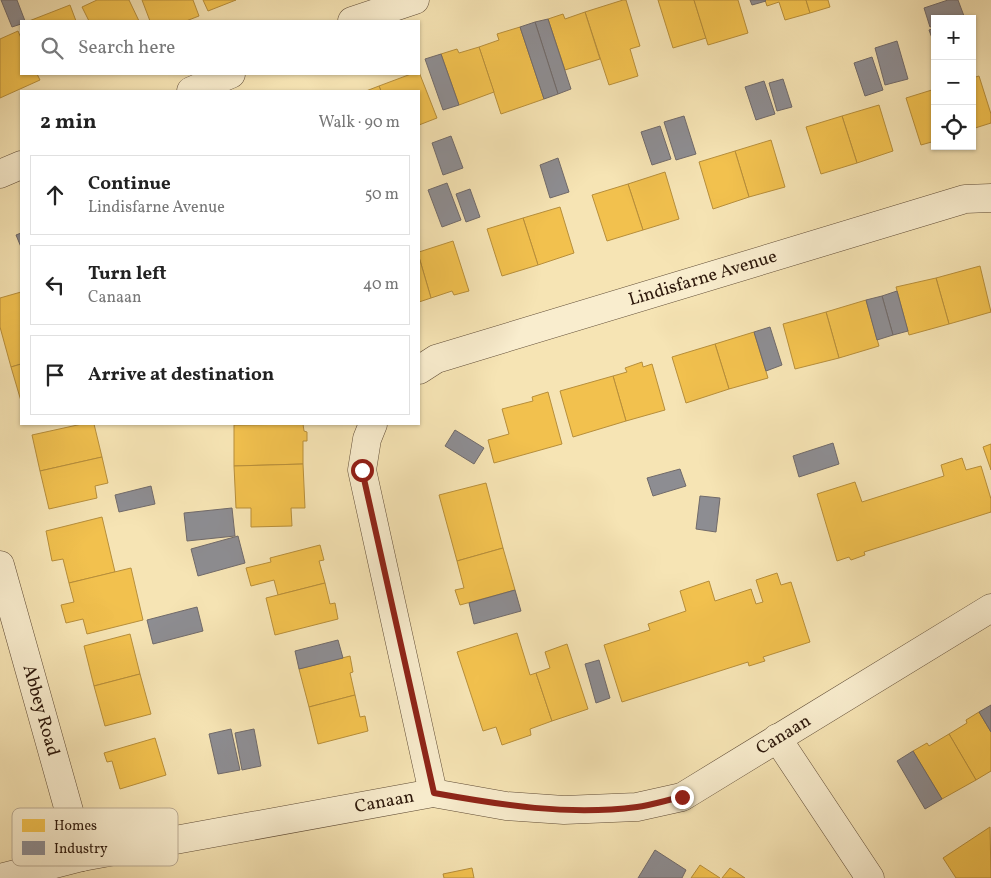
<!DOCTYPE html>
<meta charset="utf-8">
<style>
:root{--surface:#fff;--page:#f6f6f6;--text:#222;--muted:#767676;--line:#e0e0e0}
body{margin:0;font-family:Vollkorn,serif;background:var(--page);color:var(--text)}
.controls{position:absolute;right:15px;top:15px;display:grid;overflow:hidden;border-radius:0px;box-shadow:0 1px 4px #0004}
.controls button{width:45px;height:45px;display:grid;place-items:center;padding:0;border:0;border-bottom:1px solid var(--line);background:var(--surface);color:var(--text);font:25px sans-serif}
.stop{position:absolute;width:15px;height:15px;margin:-11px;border:4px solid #8f2418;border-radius:50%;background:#fff}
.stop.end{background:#8f2418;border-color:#fff;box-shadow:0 1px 5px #0008}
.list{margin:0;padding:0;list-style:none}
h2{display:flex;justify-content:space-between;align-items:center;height:65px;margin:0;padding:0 20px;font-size:21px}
h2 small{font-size:16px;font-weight:400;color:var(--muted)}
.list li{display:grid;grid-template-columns:32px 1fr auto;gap:15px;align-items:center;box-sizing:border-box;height:80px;margin:0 10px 10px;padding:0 10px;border:1px solid var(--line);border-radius:0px}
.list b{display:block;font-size:19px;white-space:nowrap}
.list p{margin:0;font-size:16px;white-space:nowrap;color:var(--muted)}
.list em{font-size:16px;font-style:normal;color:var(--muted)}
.icon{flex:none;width:28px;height:28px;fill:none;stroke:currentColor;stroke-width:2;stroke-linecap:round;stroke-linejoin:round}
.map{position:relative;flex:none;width:991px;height:878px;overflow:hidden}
.search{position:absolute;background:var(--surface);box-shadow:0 1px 4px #0004;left:20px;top:20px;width:400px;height:55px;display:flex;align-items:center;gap:12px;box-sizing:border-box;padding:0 18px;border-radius:0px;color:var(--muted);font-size:19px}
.panel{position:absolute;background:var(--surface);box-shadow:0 1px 4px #0004;left:20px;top:90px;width:400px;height:335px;border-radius:0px}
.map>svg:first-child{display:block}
.homes{fill:#f2c14e;stroke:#b78e3a}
.industry{fill:#8d8d92;stroke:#706a6a}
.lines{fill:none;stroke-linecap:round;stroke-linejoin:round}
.street-casing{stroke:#5f4b35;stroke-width:29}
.street{stroke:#f9edce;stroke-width:28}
.route{stroke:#8f2418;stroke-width:6}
.labels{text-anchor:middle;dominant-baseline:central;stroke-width:5;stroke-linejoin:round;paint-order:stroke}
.street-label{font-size:18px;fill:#2d180b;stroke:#f9edce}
.key{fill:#f9edce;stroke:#bcad94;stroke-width:1}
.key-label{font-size:14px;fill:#2d180b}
</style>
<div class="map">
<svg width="991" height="878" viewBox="0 0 991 878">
<rect width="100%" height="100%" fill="#f6e4b4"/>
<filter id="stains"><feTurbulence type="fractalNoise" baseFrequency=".004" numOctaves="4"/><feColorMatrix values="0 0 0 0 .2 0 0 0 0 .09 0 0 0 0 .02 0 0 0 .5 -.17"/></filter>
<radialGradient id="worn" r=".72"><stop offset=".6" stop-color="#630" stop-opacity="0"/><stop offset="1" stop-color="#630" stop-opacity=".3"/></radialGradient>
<g class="homes">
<polygon points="97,0 129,0 139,21 89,21 82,7"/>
<polygon points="142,0 193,0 199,16 186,21 150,21"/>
<polygon points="203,0 236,0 208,11"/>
<polygon points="623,0 626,0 640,46 630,49 638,76 609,85 585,12"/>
<polygon points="658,0 694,0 706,38 673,48"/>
<polygon points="694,0 738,0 748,33 708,45"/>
<polygon points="765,0 806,0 810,13 785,20 779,2 767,6"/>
<polygon points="806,0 828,0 830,7 810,13"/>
<polygon points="70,5 76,21 29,21"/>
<polygon points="585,12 600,59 565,70 548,19 563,14 565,19"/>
<polygon points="520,27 544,99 501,114 479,47 499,40 497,34"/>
<polygon points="18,31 21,38 21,74 37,74 40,80 0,98 0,39"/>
<polygon points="479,47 494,92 459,105 441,54 457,49 459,53"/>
<polygon points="419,72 437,118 419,125 419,91 381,91 379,86 411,74 419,74"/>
<polygon points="979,76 991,114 991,123 972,129 972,78"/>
<polygon points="379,86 381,91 366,91"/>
<polygon points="935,89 935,141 921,145 906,98"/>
<polygon points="879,105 893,151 857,163 842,116"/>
<polygon points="842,116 857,163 821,174 806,127"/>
<polygon points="771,140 785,187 749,197 735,151"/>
<polygon points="735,151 749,197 713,209 699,162"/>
<polygon points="665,172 679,219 643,230 628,184"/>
<polygon points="628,184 643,230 607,241 592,195"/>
<polygon points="560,207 574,253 538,265 523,218"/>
<polygon points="523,218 538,265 502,276 487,229"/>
<polygon points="453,241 469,291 454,295 452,291 431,298 419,257 419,252"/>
<polygon points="419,257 431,298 419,302"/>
<polygon points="980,266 991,312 949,324 936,278"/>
<polygon points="936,278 949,324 909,335 896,287"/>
<polygon points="21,292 21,364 11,367 0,327 0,298"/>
<polygon points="866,300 879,346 839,358 826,312"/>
<polygon points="826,312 839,358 795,369 783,324"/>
<polygon points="754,332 768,378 729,389 715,344"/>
<polygon points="715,344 729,389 686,403 672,357"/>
<polygon points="642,362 643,367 652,364 665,410 626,421 613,376 627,372 625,368"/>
<polygon points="21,364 21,401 11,367"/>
<polygon points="613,376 626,421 573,437 560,391"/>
<polygon points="548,392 562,444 494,463 488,440 509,434 502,409 533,401 532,397"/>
<polygon points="82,424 94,424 102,457 40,471 32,435"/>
<polygon points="303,424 304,431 307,432 307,441 303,441 303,464 234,466 234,425"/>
<polygon points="991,444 991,470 983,447"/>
<polygon points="102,457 108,483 95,486 97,498 49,509 40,471"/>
<polygon points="962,458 966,470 981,466 991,499 991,512 864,552 865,555 851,560 849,557 837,561 817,494 855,482 862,502 944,476 941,465"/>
<polygon points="303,464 305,508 291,508 292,526 251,527 251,508 236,508 234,466"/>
<polygon points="486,483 503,548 457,561 439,495"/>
<polygon points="102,517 115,572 69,583 63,559 52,561 46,531"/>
<polygon points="320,545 324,560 319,561 325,583 278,595 274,580 251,586 246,568 271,562 270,558"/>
<polygon points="503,548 515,590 460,605 455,590 464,588 457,561"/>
<polygon points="131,568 143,620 87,634 83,619 66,623 61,605 74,602 69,583"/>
<polygon points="777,573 781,585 791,582 810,642 763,657 765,661 749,666 748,662 622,702 604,645 650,630 648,624 686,611 680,591 709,581 715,601 751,589 756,604 763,602 756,580"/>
<polygon points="325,583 330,604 335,603 338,619 275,635 266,598"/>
<polygon points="517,633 530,675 536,673 552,721 530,729 531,735 502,745 496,727 483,731 457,652"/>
<polygon points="130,634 140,674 94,686 84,646"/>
<polygon points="567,644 588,709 552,721 536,673 550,668 545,652"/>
<polygon points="350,656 353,672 350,673 355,695 309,707 299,669"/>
<polygon points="140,674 151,714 105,726 94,686"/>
<polygon points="355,695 360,717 365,716 368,731 318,744 309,707"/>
<polygon points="979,712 991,732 991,771 976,780 949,734 967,723 966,720"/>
<polygon points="949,734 976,780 942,799 913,751 927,743 929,746"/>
<polygon points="155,738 166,775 120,789 112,761 107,762 104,753"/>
<polygon points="990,827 991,878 956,878 943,858"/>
<polygon points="700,865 720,878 691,878"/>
<polygon points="472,868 474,878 444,878 443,874"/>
<polygon points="730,868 745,878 722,878"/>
</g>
<g class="industry">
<polygon points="1,0 17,0 25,21 21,21 21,24 12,27"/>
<polygon points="750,0 765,0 766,1 752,5"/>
<polygon points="948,0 958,0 964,16 955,19 935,19 935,25 930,27 924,8"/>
<polygon points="548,19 571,89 558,94 535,22"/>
<polygon points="535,22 558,94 544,99 520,27"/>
<polygon points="935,28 935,46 929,30"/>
<polygon points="897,41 908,79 885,85 875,48"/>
<polygon points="441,54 459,105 443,110 425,59"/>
<polygon points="872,57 883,90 865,96 854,63"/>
<polygon points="783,79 792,107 777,111 769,83"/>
<polygon points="764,81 775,114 756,120 745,87"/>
<polygon points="684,116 696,154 676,160 664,122"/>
<polygon points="660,126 671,159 652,165 641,132"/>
<polygon points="451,136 463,168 443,175 432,143"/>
<polygon points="558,158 569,192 550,198 540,165"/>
<polygon points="447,183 461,220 442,227 428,190"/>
<polygon points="470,189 480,217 466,222 456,194"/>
<polygon points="21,233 21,247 16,235"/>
<polygon points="897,291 908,331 893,335 882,296"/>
<polygon points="882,296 893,335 877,340 866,300"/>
<polygon points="770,327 782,365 766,371 754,332"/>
<polygon points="455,430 484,448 474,464 445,446"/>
<polygon points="833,443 839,464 799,477 793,456"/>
<polygon points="680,469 686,486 653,496 647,478"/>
<polygon points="151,486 155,504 119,512 115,495"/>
<polygon points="700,496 720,498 716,532 696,529"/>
<polygon points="232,508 235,536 187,541 184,513"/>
<polygon points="238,536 245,563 198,576 191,549"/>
<polygon points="515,590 521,611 474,624 469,603"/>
<polygon points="197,607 203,631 153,644 147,620"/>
<polygon points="338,640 343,658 299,669 295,651"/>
<polygon points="599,660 610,698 596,703 585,664"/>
<polygon points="991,705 991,732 979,712"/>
<polygon points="231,729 240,770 218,774 209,734"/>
<polygon points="254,729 261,766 242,770 235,733"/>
<polygon points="913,751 942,799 925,809 897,761"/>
<polygon points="655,850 686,870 682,878 638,878"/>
</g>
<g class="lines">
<defs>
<g id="street">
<polyline points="352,21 415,0"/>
<polyline points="191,91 231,74"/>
<polyline points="0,174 21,165"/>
<path id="s1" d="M419,370l17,-11 529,-160 26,-1"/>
<polyline points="373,424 367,439 362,470 433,793"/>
<path id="s2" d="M0,565l82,292"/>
<polyline points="777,738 870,878"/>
<path id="s3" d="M0,878l82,-21 351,-64 73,13 58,4 73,-3 45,-10 309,-189"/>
</g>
</defs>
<use href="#street" class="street-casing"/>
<use href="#street" class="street"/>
</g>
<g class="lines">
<path class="route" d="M362,470l72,323c67,12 134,23 203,14 15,-2 30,-7 45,-10"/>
</g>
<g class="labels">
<g class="street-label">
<text stroke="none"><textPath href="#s1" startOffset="299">Lindisfarne Avenue</textPath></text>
<text stroke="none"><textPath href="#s2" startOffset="151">Abbey Road</textPath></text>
<text stroke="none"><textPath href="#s3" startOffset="812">Canaan</textPath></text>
<text stroke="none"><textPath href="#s3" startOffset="392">Canaan</textPath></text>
</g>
</g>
<rect x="12" y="808" width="166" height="58" rx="8" class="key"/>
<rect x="22" y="819" width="23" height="13" fill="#f2c14e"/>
<rect x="22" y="841" width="23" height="14" fill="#8d8d92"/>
<g class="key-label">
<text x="54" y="830">Homes</text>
<text x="54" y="853">Industry</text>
</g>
<rect width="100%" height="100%" filter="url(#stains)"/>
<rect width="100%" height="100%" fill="url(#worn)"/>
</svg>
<div class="controls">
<button>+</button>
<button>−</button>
<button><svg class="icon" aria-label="locate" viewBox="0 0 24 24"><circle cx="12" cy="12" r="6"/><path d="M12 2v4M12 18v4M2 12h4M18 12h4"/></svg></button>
</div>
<div class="stop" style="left:362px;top:470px"></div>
<div class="stop end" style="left:682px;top:797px"></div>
<div class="search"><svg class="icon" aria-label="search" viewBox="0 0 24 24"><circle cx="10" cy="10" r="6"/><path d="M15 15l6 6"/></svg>Search here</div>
<section class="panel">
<h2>2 min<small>Walk · 90 m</small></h2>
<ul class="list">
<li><svg class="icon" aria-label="ahead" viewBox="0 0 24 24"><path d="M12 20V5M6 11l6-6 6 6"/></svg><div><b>Continue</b><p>Lindisfarne Avenue</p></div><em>50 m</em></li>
<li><svg class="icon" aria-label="left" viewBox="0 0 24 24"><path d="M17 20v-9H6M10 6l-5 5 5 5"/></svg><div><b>Turn left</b><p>Canaan</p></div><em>40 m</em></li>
<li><svg class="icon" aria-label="arrive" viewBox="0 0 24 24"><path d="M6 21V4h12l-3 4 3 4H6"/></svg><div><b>Arrive at destination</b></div></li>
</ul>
</section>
</div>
